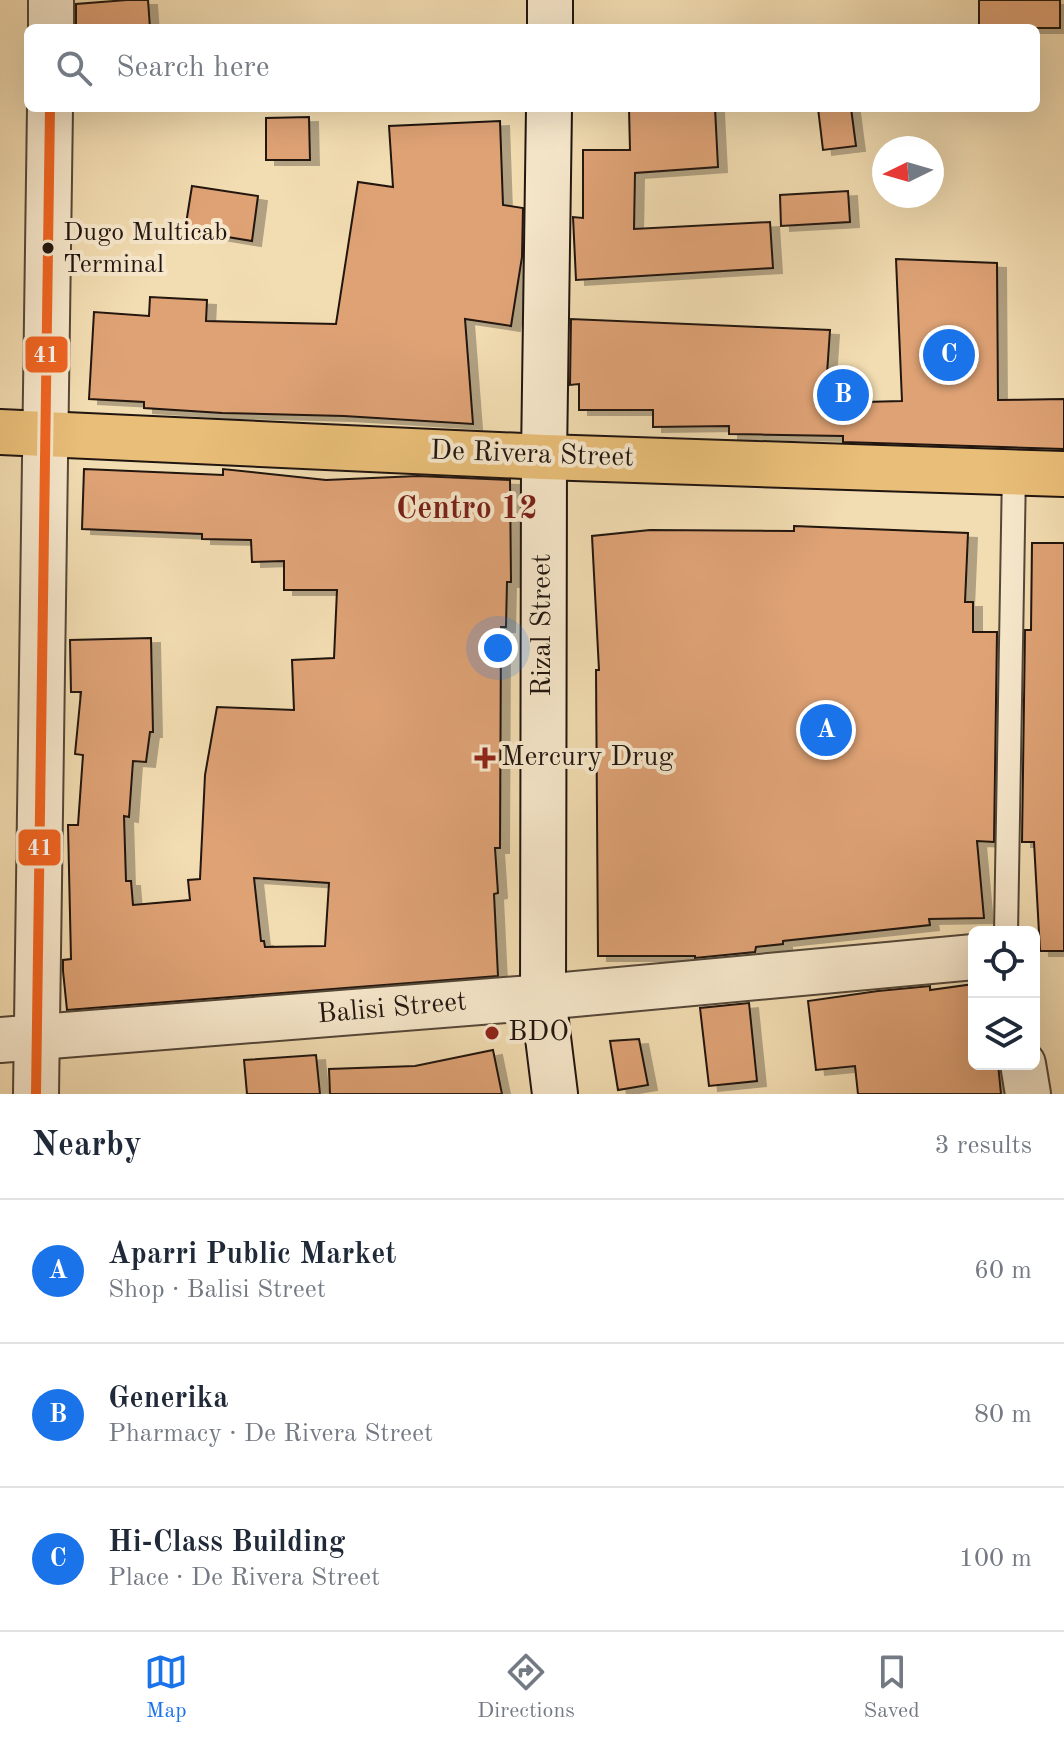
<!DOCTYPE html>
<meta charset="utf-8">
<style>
:root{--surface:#fff;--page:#f6f6f7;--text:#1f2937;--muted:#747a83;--line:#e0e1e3;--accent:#1a73e8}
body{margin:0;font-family:"Old Standard TT",serif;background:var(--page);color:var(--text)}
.controls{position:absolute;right:24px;bottom:24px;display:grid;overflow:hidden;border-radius:12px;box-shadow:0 8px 32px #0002}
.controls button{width:72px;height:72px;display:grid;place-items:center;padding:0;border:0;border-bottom:2px solid var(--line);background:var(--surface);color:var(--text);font:40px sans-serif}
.compass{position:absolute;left:872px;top:136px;width:72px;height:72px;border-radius:50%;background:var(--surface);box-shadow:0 8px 32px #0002;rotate:265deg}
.you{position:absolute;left:498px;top:648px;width:28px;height:28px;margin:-20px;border:6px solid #fff;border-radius:50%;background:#1a73e8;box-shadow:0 0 0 12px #1a73e833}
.badge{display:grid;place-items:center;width:52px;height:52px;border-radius:50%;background:var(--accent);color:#fff;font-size:26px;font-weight:700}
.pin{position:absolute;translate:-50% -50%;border:4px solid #fff;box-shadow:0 2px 8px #0006}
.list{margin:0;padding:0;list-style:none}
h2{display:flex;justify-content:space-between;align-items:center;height:104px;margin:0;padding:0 32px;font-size:34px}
h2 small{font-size:26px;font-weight:400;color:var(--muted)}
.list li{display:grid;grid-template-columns:52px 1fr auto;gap:24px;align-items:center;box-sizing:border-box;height:144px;padding:0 32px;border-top:2px solid var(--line)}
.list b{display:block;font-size:30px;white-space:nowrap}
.list p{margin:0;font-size:26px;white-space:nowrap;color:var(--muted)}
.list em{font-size:26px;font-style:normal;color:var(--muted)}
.icon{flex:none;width:44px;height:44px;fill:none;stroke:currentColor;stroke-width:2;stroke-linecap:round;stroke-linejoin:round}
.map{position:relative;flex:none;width:1064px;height:1094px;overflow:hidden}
.search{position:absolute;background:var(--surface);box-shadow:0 8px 32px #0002;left:24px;right:24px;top:24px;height:88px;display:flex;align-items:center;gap:20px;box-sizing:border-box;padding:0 28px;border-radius:12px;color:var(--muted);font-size:30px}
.sheet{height:536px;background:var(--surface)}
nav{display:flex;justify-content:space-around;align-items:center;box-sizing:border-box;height:112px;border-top:2px solid var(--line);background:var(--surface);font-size:22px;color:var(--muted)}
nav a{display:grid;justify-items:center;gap:4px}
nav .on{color:var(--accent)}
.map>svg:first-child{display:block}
.building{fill:#dea275;stroke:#201510;stroke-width:2;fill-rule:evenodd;filter:url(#shadow)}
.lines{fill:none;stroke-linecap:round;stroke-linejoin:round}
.lane-casing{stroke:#544738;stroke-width:26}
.street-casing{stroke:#544738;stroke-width:48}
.secondary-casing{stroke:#201510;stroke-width:48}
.primary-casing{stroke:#201510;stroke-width:48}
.lane{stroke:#f7e8cc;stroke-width:22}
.street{stroke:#f7e8cc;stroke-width:44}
.secondary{stroke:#f7e8cc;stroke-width:44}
.primary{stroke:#e9be78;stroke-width:44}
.bus-1-casing{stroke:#f7e8cc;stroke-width:16}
.bus-1{stroke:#f26522;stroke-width:10}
.bus-dot{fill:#201510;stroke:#f7e8cc;stroke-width:3}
.poi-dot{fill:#8f2418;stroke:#f7e8cc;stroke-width:3}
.labels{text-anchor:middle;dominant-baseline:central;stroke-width:8;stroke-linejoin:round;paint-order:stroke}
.bus-label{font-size:26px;fill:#201510;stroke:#f7e8cc;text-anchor:start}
.street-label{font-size:28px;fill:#201510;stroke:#f7e8cc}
.poi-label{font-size:28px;fill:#201510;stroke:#f7e8cc;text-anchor:start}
.quarter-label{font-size:32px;font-weight:bold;fill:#7a1f14;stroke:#f7e8cc}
.line-badge{stroke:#f7e8cc;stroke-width:3}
.badge-label{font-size:22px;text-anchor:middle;font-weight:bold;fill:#fff}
</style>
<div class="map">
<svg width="1064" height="1094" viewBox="0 0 1064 1094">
<defs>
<filter id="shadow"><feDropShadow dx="9" dy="5" stdDeviation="0" flood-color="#0004"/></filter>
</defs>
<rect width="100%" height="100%" fill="#f2dcb1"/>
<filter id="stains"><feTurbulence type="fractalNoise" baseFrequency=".0025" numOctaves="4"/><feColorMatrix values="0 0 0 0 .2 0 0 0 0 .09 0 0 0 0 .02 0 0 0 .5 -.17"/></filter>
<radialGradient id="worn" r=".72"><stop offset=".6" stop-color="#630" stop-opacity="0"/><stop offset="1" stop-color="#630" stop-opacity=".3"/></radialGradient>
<g class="building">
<polygon points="127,0 148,0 150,28 76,28 76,4"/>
<rect x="979" y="0" width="81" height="28"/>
<polygon points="629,108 715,108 718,167 635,173 634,229 770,222 773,268 576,280 573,217 583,218 583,150 630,150"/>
<polygon points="818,108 851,108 856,146 823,150"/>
<polygon points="309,117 310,160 266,160 266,118"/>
<polygon points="500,121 503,205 523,208 522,257 511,326 465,319 473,424 344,416 222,413 144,408 144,402 89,399 94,312 149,316 150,297 207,300 206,321 336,324 358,182 393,187 389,126"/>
<polygon points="192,186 258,196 252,241 185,230"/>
<polygon points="848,191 850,222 781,226 780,195"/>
<polygon points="896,259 997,263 998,400 1064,399 1064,449 843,442 843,436 729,434 729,426 653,427 653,410 579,410 579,384 570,385 571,319 830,330 825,403 902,401"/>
<path d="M84,469l139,6v-6l103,11 92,-4 92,4 1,102h-4l-1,45h-5l-1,221h-5l3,45 -4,1 4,82 -431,34 -4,-39v-11l8,-1 -3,-134h10l5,-70 -8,-1 6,-62h-10l-1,-52 81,-2 2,94h-3l-4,30 -13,-1 -4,56 -5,-1 2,65h5l2,24 57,-5 -2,-20 12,-1 5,-104 12,-68 77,3 -2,-50 42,-2 3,-68h-53v-29l-32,1 -1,-22 -49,-1v-5l-120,-5zM254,878l75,5 -4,63 -60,1 -1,-6h-3z"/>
<polygon points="794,526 968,533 965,602 973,602 973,632 997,632 994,842 977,841 984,918 929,919 930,925 783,941 783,944 756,947 755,952 695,958 695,956 598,956 596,670 599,670 592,536 650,530 794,531"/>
<polygon points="1032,543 1064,543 1064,951 1040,951 1034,842 1022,842 1025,630 1031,630"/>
<polygon points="974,984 974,1064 998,1064 1001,1094 858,1094 855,1066 816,1070 808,1001 878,991 930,986 930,990"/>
<polygon points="749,1003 757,1081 709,1086 700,1008"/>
<polygon points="639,1039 648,1085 618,1090 610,1041"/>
<polygon points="493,1050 502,1094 330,1094 329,1069 415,1066"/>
<polygon points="316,1055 320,1094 247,1094 244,1060"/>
</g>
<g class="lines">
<defs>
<polyline id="lane" points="1006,932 1014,471"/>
<g id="street">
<polyline points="51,28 51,0"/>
<polyline points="0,1040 543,997 974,957"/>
<polyline points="1023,1064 1028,1094"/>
<polyline points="36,1094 50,108"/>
</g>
<g id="secondary">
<polyline points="550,28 550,0"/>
<polyline points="549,108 544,457 543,997 555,1094"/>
</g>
<polyline id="primary" points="0,432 544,457 1064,474"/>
</defs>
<use href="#lane" class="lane-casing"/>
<use href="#street" class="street-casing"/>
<use href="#secondary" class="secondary-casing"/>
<use href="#primary" class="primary-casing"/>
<use href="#lane" class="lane"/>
<use href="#street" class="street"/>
<use href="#secondary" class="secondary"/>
<use href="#primary" class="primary"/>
<defs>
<polyline id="bus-1" points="36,1094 50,108"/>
</defs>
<use href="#bus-1" class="bus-1-casing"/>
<use href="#bus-1" class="bus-1"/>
</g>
<circle class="bus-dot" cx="48" cy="248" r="7"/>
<g class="poi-dot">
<path d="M481 746h8v8h8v8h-8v8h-8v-8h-8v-8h8z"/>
<circle cx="492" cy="1033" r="8"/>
</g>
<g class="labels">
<g class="bus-label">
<text x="63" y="233">Dugo Multicab<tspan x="63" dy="32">Terminal</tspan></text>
</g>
<g class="street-label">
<text transform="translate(532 455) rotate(2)">De Rivera Street</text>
<text transform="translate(543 625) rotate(-90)">Rizal Street</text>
<text transform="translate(392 1009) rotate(-5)">Balisi Street</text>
</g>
<g class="poi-label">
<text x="501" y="758">Mercury Drug</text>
<text x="508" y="1033">BDO</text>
</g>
<g class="quarter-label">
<text x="467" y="510">Centro 12</text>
</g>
</g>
<g class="line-badge">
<rect x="24" y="335" width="45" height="39" rx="8" fill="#f26522"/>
<rect x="17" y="828" width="45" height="39" rx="8" fill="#f26522"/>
</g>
<g class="badge-label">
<text x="46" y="362">41</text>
<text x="40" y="855">41</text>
</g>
<rect width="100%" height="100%" filter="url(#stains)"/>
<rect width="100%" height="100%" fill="url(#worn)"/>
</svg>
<div class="controls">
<button><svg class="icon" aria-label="locate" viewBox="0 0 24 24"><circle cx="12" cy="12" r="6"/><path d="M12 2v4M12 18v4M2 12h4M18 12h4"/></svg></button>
<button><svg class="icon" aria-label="layers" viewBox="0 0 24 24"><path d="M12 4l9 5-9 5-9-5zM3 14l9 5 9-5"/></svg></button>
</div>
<svg class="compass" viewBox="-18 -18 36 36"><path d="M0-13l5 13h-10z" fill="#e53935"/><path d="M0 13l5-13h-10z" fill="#747a83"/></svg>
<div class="you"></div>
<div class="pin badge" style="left:826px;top:730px">A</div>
<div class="pin badge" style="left:843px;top:395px">B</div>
<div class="pin badge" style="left:949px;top:355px">C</div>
<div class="search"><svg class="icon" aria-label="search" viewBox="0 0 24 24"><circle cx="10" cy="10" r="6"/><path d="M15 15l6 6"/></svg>Search here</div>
</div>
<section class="sheet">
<h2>Nearby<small>3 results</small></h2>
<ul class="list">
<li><span class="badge">A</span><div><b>Aparri Public Market</b><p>Shop · Balisi Street</p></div><em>60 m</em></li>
<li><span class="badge">B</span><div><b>Generika</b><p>Pharmacy · De Rivera Street</p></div><em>80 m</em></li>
<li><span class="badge">C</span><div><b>Hi-Class Building</b><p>Place · De Rivera Street</p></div><em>100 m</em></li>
</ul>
</section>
<nav>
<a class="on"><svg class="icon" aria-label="map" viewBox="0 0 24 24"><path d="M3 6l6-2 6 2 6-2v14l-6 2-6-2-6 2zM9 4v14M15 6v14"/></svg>Map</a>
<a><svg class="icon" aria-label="directions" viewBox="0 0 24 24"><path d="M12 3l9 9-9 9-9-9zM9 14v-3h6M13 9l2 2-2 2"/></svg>Directions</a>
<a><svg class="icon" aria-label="saved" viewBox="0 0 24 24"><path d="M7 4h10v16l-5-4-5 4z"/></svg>Saved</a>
</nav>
